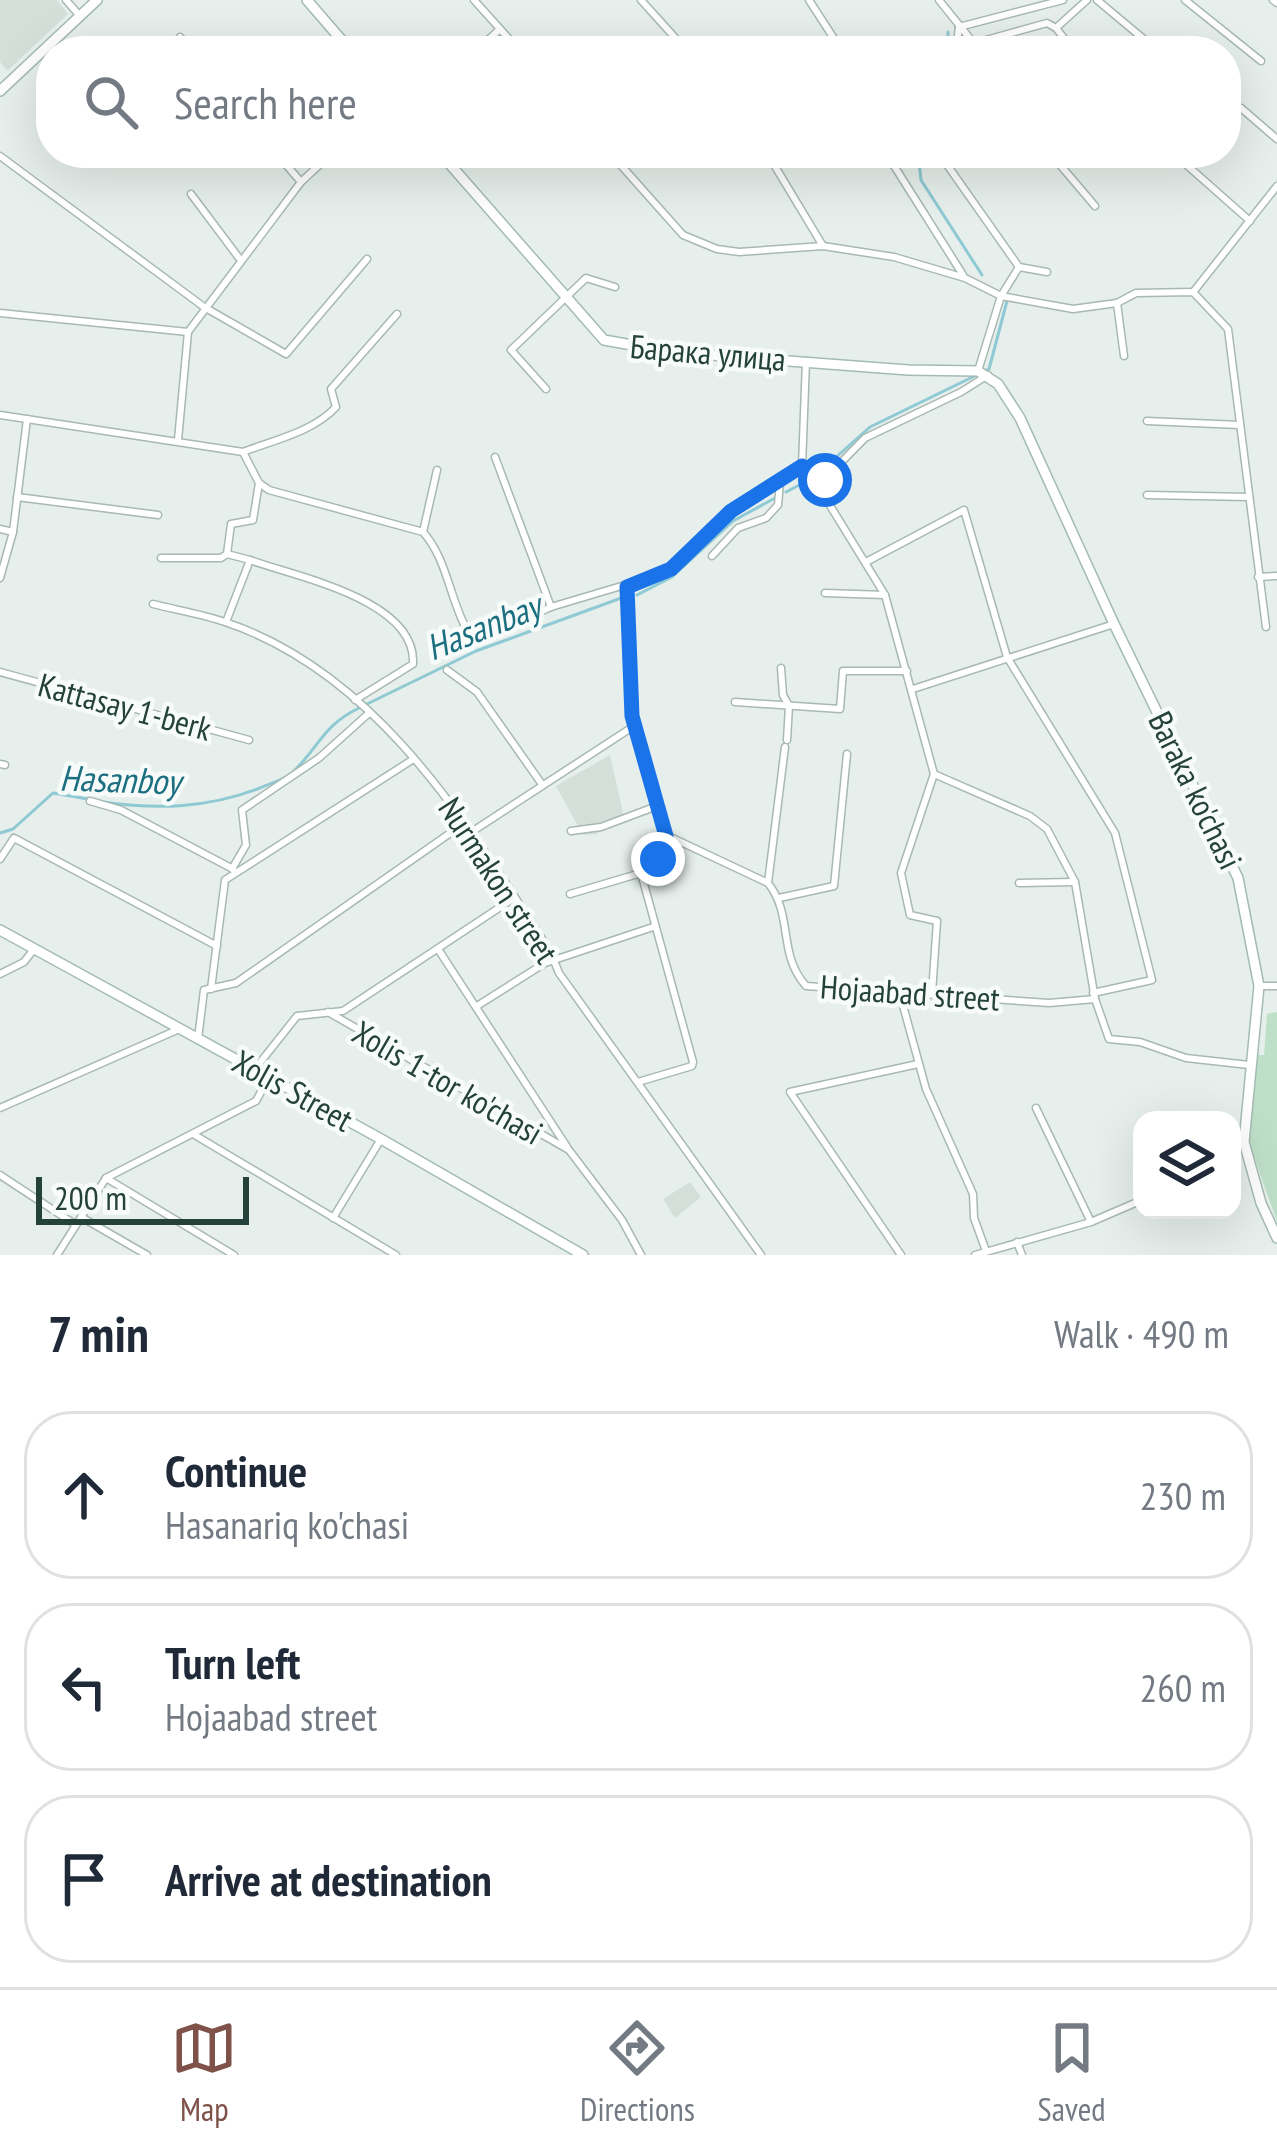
<!DOCTYPE html>
<meta charset="utf-8">
<style>
:root{--surface:#fff;--page:#f6f6f7;--text:#1f2937;--muted:#747a83;--line:#e0e1e3;--accent:#7f5249}
body{margin:0;font-family:"PT Sans Narrow",sans-serif;background:var(--page);color:var(--text)}
.controls{position:absolute;right:36px;bottom:36px;display:grid;overflow:hidden;border-radius:24px;box-shadow:0 12px 48px #0002}
.controls button{width:108px;height:108px;display:grid;place-items:center;padding:0;border:0;border-bottom:3px solid var(--line);background:var(--surface);color:var(--text);font:60px sans-serif}
.scale{position:absolute;left:36px;bottom:30px;width:213px;box-sizing:border-box;padding-left:12px;border:6px solid #24423a;border-top:0;font-size:33px;line-height:42px;white-space:nowrap;color:#24423a;-webkit-text-stroke:9px #f7fbf9;paint-order:stroke}
.stop{position:absolute;width:36px;height:36px;margin:-27px;border:9px solid #1a73e8;border-radius:50%;background:#fff}
.stop.end{background:#1a73e8;border-color:#fff;box-shadow:0 3px 12px #0008}
.list{margin:0;padding:0;list-style:none}
h2{display:flex;justify-content:space-between;align-items:center;height:156px;margin:0;padding:0 48px;font-size:51px}
h2 small{font-size:39px;font-weight:400;color:var(--muted)}
.list li{display:grid;grid-template-columns:78px 1fr auto;gap:36px;align-items:center;box-sizing:border-box;height:168px;margin:0 24px 24px;padding:0 24px;border:3px solid var(--line);border-radius:48px}
.list b{display:block;font-size:45px;white-space:nowrap}
.list p{margin:0;font-size:39px;white-space:nowrap;color:var(--muted)}
.list em{font-size:39px;font-style:normal;color:var(--muted)}
.icon{flex:none;width:66px;height:66px;fill:none;stroke:currentColor;stroke-width:2;stroke-linecap:round;stroke-linejoin:round}
.map{position:relative;flex:none;width:1277px;height:1255px;overflow:hidden}
.search{position:absolute;background:var(--surface);box-shadow:0 12px 48px #0002;left:36px;right:36px;top:36px;height:132px;display:flex;align-items:center;gap:30px;box-sizing:border-box;padding:0 42px;border-radius:48px;color:var(--muted);font-size:45px}
.sheet{height:732px;background:var(--surface)}
nav{display:flex;justify-content:space-around;align-items:center;box-sizing:border-box;height:168px;border-top:3px solid var(--line);background:var(--surface);font-size:33px;color:var(--muted)}
nav a{display:grid;justify-items:center;gap:6px}
nav .on{color:var(--accent)}
.map>svg:first-child{display:block}
.built{fill:#d4dfda}
.green{fill:#bfe0c8}
.lines{fill:none;stroke-linecap:round;stroke-linejoin:round}
.stream{stroke:#8ec9d4;stroke-width:3}
.street-casing{stroke:#a8b8b2;stroke-width:9}
.secondary-casing{stroke:#a4bbb3;stroke-width:12}
.street{stroke:#fff;stroke-width:6}
.secondary{stroke:#fff;stroke-width:9}
.route{stroke:#1a73e8;stroke-width:15}
.labels{text-anchor:middle;dominant-baseline:central;stroke-width:9;stroke-linejoin:round;paint-order:stroke}
.street-label{font-size:33px;fill:#24423a;stroke:#f7fbf9}
.water-label{font-size:36px;font-style:italic;fill:#1c6f80;stroke:#f7fbf9}
</style>
<div class="map">
<svg width="1277" height="1255" viewBox="0 0 1277 1255">
<rect width="100%" height="100%" fill="#e6efeb"/>
<g class="built">
<polygon points="0,0 57,0 68,14 7,71 0,62"/>
<polygon points="610,755 624,817 598,826 598,834 583,835 556,786"/>
<polygon points="690,1182 701,1197 675,1218 663,1199"/>
</g>
<polygon class="green" points="1277,1012 1277,1222 1249,1142 1256,1055 1264,1055 1267,1014"/>
<g class="lines">
<g class="stream">
<polyline points="948,32 948,51"/>
<polyline points="918,153 921,180 982,275"/>
<polyline points="817,474 870,427 989,369 1007,301"/>
<polyline points="786,492 809,480"/>
<polyline points="637,595 672,577 733,521 775,498"/>
<polyline points="365,705 476,651 624,597"/>
<path d="M104,802c54,8 104,6 156,-14 11,-5 24,-8 33,-16 27,-26 29,-46 66,-64"/>
<polyline points="0,833 13,829 53,793 88,799"/>
</g>
<defs>
<g id="street">
<polyline points="66,0 79,15"/>
<polyline points="474,0 520,51"/>
<polyline points="641,0 687,51"/>
<polyline points="809,0 842,51"/>
<polyline points="939,0 980,51"/>
<polyline points="1097,0 1158,51"/>
<polyline points="1185,0 1261,61"/>
<polyline points="1273,0 1277,3"/>
<polyline points="959,27 1063,0"/>
<polyline points="1056,28 1074,51"/>
<polyline points="180,37 191,51"/>
<polyline points="975,43 1047,23 1056,28 1087,0"/>
<polyline points="476,51 500,29"/>
<polyline points="956,51 959,27"/>
<polyline points="1241,108 1277,139"/>
<polyline points="276,153 301,182"/>
<polyline points="610,153 683,235 717,249 739,252 823,246 894,257 965,278 1001,296 1073,309 1117,303 1136,293 1193,292 1228,329 1266,627"/>
<polyline points="767,153 823,246"/>
<polyline points="886,153 963,275"/>
<polyline points="1050,153 1095,206"/>
<polyline points="0,156 204,307 286,354 367,259"/>
<polyline points="943,159 1019,267 1047,272"/>
<polyline points="1181,160 1250,221"/>
<polyline points="191,194 239,258"/>
<polyline points="1194,291 1277,186"/>
<polyline points="1117,303 1124,356"/>
<polyline points="0,313 188,332"/>
<polyline points="806,361 802,466 818,486 885,595 934,774 901,873 910,915 937,921 932,993"/>
<polyline points="978,371 1001,296 1019,267"/>
<polyline points="546,389 511,350 586,278 615,287"/>
<polyline points="0,415 243,452"/>
<polyline points="1147,421 1240,425"/>
<polyline points="178,440 188,332 301,182 332,153"/>
<path d="M243,452l16,31 10,7 154,42c25,28 27,70 46,102h22l60,-27 114,-34 66,-62 71,-45"/>
<path d="M243,452c31,-12 70,-20 93,-45l-5,-18 66,-75"/>
<polyline points="495,457 551,607"/>
<polyline points="818,486 865,438 961,392 988,375"/>
<polyline points="1147,495 1249,497"/>
<polyline points="17,497 158,515"/>
<polyline points="0,529 13,532"/>
<polyline points="423,532 437,470"/>
<polyline points="712,556 738,528 766,518 778,505 780,482"/>
<polyline points="161,558 221,558 227,554"/>
<path d="M250,560c47,17 167,40 163,104l-58,36"/>
<polyline points="866,562 964,510 1007,657 1115,833 1152,980 1093,993"/>
<polyline points="1258,577 1277,576"/>
<polyline points="0,578 13,532 27,419"/>
<polyline points="627,587 632,716 666,835 658,859 641,873 693,1062 692,1066 638,1082"/>
<polyline points="825,593 885,595"/>
<path d="M153,604c24,6 49,10 72,18 153,51 242,202 325,329l9,22 202,282"/>
<polyline points="226,622 250,560 227,554 231,524 253,520 259,483"/>
<polyline points="781,668 783,695 789,706 787,740"/>
<polyline points="447,670 477,692 541,783"/>
<polyline points="0,672 249,740"/>
<polyline points="913,689 1114,624"/>
<polyline points="735,702 840,709 843,671 907,671"/>
<polyline points="0,764 5,765"/>
<polyline points="934,774 1030,816 1047,829 1075,882 1095,999 1109,1039 1140,1042 1186,1058 1249,1065"/>
<polyline points="90,801 121,810 233,869"/>
<polyline points="473,831 634,726"/>
<polyline points="571,831 601,827 657,806"/>
<path d="M666,835l102,48c26,33 9,70 38,103l243,17 46,-4"/>
<polyline points="0,859 14,838 217,946"/>
<polyline points="232,869 246,845 242,810 319,758 368,714"/>
<polyline points="768,883 785,747"/>
<polyline points="1019,883 1075,882"/>
<polyline points="570,894 641,873"/>
<polyline points="779,898 834,886 847,754"/>
<polyline points="438,949 567,1147"/>
<polyline points="0,974 24,962 34,949"/>
<polyline points="1259,986 1277,986"/>
<polyline points="211,989 225,880 412,760"/>
<polyline points="899,991 926,1089 973,1194 974,1218 986,1251"/>
<polyline points="477,1006 545,963 653,927"/>
<polyline points="328,1012 569,1150 622,1220 641,1255"/>
<polyline points="198,1039 204,990 236,983 466,822"/>
<polyline points="255,1069 297,1016 343,1011 514,898"/>
<polyline points="0,1108 177,1030"/>
<polyline points="1036,1108 1091,1222"/>
<polyline points="193,1134 396,1255"/>
<polyline points="0,1175 76,1225"/>
<polyline points="106,1178 234,1255"/>
<polyline points="81,1217 147,1255"/>
<polyline points="333,1218 381,1139"/>
<polyline points="1017,1242 1022,1255"/>
<polyline points="57,1255 106,1178 256,1101 269,1077"/>
<polyline points="901,1255 790,1092 918,1064"/>
<polyline points="975,1255 1091,1222 1142,1200"/>
</g>
<g id="secondary">
<polyline points="307,0 351,51"/>
<polyline points="0,91 97,0"/>
<polyline points="440,153 604,340 671,352 908,370 978,371 998,384 1020,418 1114,624 1238,878 1259,986 1244,1142 1261,1203 1277,1238"/>
<polyline points="0,930 381,1139 583,1255"/>
</g>
</defs>
<use href="#street" class="street-casing"/>
<use href="#secondary" class="secondary-casing"/>
<use href="#street" class="street"/>
<use href="#secondary" class="secondary"/>
</g>
<g class="lines">
<polyline class="route" points="658,859 666,836 632,716 627,587 671,569 731,511 802,466 818,486 825,480"/>
</g>
<g class="labels">
<g class="street-label">
<text transform="translate(708 352) rotate(5)">Барака улица</text>
<text transform="translate(125 706) rotate(15)">Kattasay 1-berk</text>
<text transform="translate(1196 790) rotate(64)">Baraka ko'chasi</text>
<text transform="translate(499 880) rotate(57)">Nurmakon street</text>
<text transform="translate(910 992) rotate(4)">Hojaabad street</text>
<text transform="translate(448 1082) rotate(30)">Xolis 1-tor ko'chasi</text>
<text transform="translate(293 1090) rotate(29)">Xolis Street</text>
</g>
<g class="water-label">
<text transform="translate(483 626) rotate(-22)">Hasanbay</text>
<text transform="translate(120 779) rotate(2)">Hasanboy</text>
</g>
</g>
</svg>
<div class="controls">
<button><svg class="icon" aria-label="layers" viewBox="0 0 24 24"><path d="M12 4l9 5-9 5-9-5zM3 14l9 5 9-5"/></svg></button>
</div>
<div class="scale">200 m</div>
<div class="stop" style="left:825px;top:480px"></div>
<div class="stop end" style="left:658px;top:859px"></div>
<div class="search"><svg class="icon" aria-label="search" viewBox="0 0 24 24"><circle cx="10" cy="10" r="6"/><path d="M15 15l6 6"/></svg>Search here</div>
</div>
<section class="sheet">
<h2>7 min<small>Walk · 490 m</small></h2>
<ul class="list">
<li><svg class="icon" aria-label="ahead" viewBox="0 0 24 24"><path d="M12 20V5M6 11l6-6 6 6"/></svg><div><b>Continue</b><p>Hasanariq ko'chasi</p></div><em>230 m</em></li>
<li><svg class="icon" aria-label="left" viewBox="0 0 24 24"><path d="M17 20v-9H6M10 6l-5 5 5 5"/></svg><div><b>Turn left</b><p>Hojaabad street</p></div><em>260 m</em></li>
<li><svg class="icon" aria-label="arrive" viewBox="0 0 24 24"><path d="M6 21V4h12l-3 4 3 4H6"/></svg><div><b>Arrive at destination</b></div></li>
</ul>
</section>
<nav>
<a class="on"><svg class="icon" aria-label="map" viewBox="0 0 24 24"><path d="M3 6l6-2 6 2 6-2v14l-6 2-6-2-6 2zM9 4v14M15 6v14"/></svg>Map</a>
<a><svg class="icon" aria-label="directions" viewBox="0 0 24 24"><path d="M12 3l9 9-9 9-9-9zM9 14v-3h6M13 9l2 2-2 2"/></svg>Directions</a>
<a><svg class="icon" aria-label="saved" viewBox="0 0 24 24"><path d="M7 4h10v16l-5-4-5 4z"/></svg>Saved</a>
</nav>
